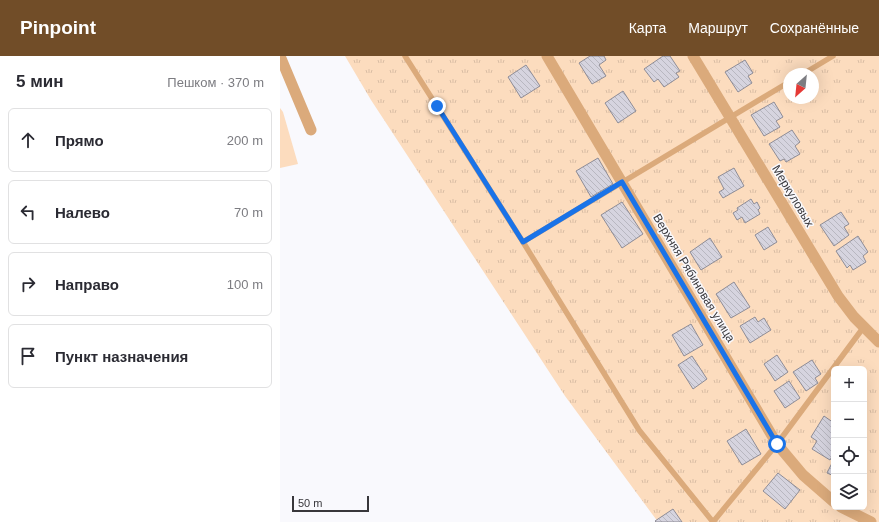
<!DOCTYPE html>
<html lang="ru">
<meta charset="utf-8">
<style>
:root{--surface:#fff;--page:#f2f2f3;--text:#2b2b33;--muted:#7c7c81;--line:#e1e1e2;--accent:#714d28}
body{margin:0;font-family:Helvetica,sans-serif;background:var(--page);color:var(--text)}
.controls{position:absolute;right:12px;bottom:12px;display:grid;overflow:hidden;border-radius:6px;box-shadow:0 4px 16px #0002}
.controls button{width:36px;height:36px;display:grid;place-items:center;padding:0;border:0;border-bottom:1px solid var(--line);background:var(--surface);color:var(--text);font:20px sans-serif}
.compass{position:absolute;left:503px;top:12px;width:36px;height:36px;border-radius:50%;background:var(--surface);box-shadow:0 4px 16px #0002;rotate:207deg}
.scale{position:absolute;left:12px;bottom:10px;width:77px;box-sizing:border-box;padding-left:4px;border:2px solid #38373b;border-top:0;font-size:11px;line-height:14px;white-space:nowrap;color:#38373b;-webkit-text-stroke:3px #f9f9fd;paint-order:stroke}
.stop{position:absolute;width:12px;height:12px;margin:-9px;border:3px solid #1a73e8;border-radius:50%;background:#fff}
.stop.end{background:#1a73e8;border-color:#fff;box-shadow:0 1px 4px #0008}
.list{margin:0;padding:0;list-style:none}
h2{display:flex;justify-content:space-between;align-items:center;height:52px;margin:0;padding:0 16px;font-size:17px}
h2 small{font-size:13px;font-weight:400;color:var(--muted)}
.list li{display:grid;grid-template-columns:26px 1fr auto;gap:12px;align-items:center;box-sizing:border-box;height:64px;margin:0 8px 8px;padding:0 8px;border:1px solid var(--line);border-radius:6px}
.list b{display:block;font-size:15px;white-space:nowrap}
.list em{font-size:13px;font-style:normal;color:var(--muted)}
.icon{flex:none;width:22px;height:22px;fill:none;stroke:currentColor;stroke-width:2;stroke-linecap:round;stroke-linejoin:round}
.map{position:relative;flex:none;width:599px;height:466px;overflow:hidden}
header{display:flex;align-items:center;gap:24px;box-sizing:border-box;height:56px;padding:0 20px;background:var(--accent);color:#fff}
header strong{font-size:19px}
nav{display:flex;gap:22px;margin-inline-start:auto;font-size:14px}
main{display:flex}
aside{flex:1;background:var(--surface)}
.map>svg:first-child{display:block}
.grass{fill:url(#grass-tufts);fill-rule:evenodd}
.green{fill:#fcdcbe}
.building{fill:url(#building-back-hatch);stroke:#8e8c96}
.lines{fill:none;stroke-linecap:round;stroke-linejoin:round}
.lane{stroke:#dbaa7b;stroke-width:5.5}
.street{stroke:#dbaa7b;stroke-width:11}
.route{stroke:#1a73e8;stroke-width:5}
.labels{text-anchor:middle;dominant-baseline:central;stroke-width:3;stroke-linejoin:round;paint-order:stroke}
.street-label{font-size:12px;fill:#38373b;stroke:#f9f9fd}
</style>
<header>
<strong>Pinpoint</strong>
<nav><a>Карта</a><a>Маршрут</a><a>Сохранённые</a></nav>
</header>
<main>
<aside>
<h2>5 мин<small>Пешком · 370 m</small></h2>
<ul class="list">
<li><svg class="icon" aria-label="ahead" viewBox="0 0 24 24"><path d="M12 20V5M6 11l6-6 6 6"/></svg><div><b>Прямо</b></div><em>200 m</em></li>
<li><svg class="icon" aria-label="left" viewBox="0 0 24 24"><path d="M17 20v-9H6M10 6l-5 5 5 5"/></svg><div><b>Налево</b></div><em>70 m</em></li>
<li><svg class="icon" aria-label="right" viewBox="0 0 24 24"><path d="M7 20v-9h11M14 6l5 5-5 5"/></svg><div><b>Направо</b></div><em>100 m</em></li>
<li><svg class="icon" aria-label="arrive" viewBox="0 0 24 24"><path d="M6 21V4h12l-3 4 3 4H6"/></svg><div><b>Пункт назначения</b></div></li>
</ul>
</aside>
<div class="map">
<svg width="599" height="466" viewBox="0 0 599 466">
<defs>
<pattern id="grass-tufts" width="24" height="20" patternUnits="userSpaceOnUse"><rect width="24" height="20" fill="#fcdcbe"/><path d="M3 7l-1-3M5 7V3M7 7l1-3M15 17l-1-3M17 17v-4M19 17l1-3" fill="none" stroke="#d9bda4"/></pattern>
<pattern id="building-back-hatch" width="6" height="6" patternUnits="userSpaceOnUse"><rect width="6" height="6" fill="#d6d4df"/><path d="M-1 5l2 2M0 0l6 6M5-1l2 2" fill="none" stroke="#b8b7c0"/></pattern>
</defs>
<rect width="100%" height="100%" fill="#f9f9fd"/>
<path class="grass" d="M65,0h534v466h-221l-93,-126 -194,-296zM509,18h24v24h-24zM554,313h30v138h-30z"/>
<polygon class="green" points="0,52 3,56 18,108 0,112"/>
<g class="building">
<polygon points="310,0 324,0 326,4 319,9 326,20 312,28 299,7"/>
<polygon points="383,0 390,0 400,15 396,17 399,21 384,31 378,23 374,26 364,13"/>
<polygon points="465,4 473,17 468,20 472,27 458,36 445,16"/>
<polygon points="246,9 260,30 241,42 228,21"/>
<polygon points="343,35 356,55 338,67 325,47"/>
<polygon points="494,46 503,61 496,65 500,71 484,80 471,59"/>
<polygon points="512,74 520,86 515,90 520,98 506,106 504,103 500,105 489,88"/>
<polygon points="318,102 333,128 311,141 296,115"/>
<polygon points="454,112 464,130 443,142 439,136 444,133 438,121"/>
<polygon points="471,143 474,148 477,146 480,152 478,154 480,158 465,167 462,161 457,164 453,157 458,154 457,152"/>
<polygon points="342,146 363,178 342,192 321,159"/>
<polygon points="561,156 569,168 564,171 569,179 554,190 540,169"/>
<polygon points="488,171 497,186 484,194 475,179"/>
<polygon points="578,180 588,196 583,200 586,206 573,214 570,209 567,212 556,195"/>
<polygon points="430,182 442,201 421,214 410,196"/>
<polygon points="454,226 470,251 451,262 436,238"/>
<polygon points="475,261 478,266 484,262 491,274 470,287 460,270"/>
<polygon points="411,268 423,289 404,300 392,279"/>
<polygon points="497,299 508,316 495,325 484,308"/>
<polygon points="412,300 427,323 413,333 398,309"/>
<polygon points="532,304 541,318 535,322 538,327 526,335 513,316"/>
<polygon points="509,325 520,342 505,352 494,335"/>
<polygon points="544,360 554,367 554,397 550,404 532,393 537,385 531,381"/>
<polygon points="466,373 481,398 462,409 447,385"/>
<polygon points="554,403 554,420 547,417"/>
<polygon points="498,417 520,434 505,453 483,435"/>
<polygon points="393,453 402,466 376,466 375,465"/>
</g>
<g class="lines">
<g class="lane">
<polyline points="125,0 243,186 509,26"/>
<polyline points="523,18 553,0"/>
<polyline points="243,186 359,374 433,466"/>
<polyline points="433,466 497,388 583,272"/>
</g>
<g class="street">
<polyline points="0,0 31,74"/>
<polyline points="267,0 497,388 523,419 554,446"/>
<polyline points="413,0 558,240 574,261 599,286"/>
<polyline points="561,451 591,466"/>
</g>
</g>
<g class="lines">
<polyline class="route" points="157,50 243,186 342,126 497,388"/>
</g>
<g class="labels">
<g class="street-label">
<text transform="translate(513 140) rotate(59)">Меркуловых</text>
<text transform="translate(414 222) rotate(59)">Верхняя Рябиновая улица</text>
</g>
</g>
</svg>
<div class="controls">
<button>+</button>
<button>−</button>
<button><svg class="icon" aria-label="locate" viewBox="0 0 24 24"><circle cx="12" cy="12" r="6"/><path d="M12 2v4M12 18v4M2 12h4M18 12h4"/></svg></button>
<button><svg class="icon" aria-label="layers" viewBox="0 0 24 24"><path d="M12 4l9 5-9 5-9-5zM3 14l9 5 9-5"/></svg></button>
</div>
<svg class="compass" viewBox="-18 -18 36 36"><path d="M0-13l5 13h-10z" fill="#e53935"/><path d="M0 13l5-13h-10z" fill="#7c7c81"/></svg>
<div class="scale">50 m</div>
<div class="stop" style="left:497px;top:388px"></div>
<div class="stop end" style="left:157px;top:50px"></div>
</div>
</main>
